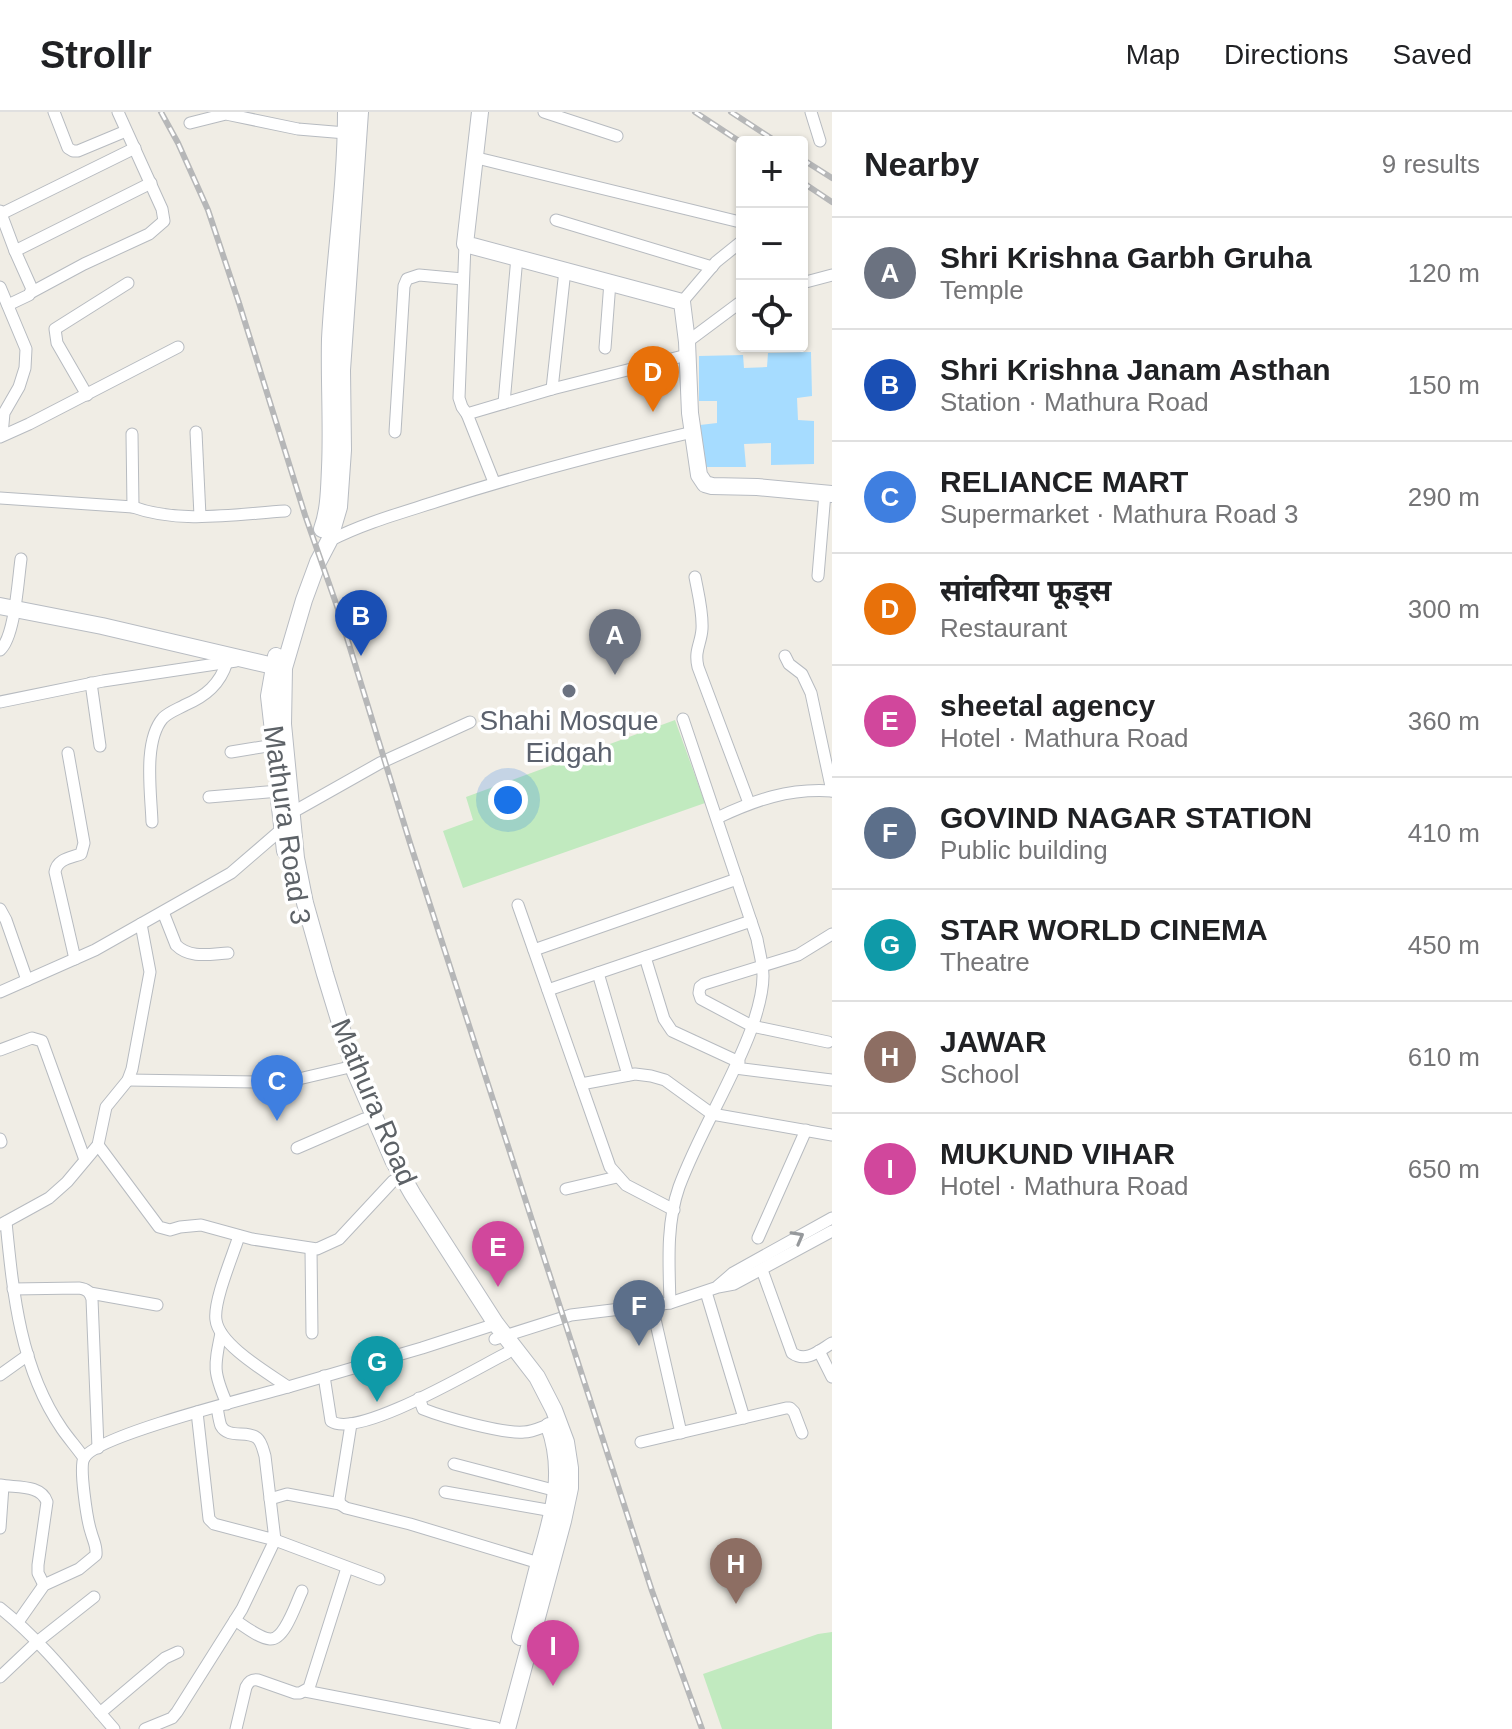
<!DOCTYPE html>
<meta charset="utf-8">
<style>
:root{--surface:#fff;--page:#f6f6f6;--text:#202124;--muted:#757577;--line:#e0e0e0;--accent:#f92a23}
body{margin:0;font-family:Helvetica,"Noto Sans Devanagari",sans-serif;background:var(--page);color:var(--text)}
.controls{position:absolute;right:24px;top:24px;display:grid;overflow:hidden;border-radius:8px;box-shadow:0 2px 6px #0004}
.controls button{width:72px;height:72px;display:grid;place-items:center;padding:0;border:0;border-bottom:2px solid var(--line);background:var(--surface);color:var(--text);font:40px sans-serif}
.you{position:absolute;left:508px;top:688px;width:28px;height:28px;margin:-20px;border:6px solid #fff;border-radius:50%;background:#1a73e8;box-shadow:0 0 0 12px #1a73e833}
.badge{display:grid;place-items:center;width:52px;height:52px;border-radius:50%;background:var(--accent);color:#fff;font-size:26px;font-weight:700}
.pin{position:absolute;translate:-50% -66px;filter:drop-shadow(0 2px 4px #0008)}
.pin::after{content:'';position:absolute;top:42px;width:28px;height:24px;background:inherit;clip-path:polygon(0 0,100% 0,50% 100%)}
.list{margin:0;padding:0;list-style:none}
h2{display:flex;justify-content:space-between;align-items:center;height:104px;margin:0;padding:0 32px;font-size:34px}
h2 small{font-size:26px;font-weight:400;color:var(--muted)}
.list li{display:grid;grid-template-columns:52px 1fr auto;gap:24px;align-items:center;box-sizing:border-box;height:112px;padding:0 32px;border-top:2px solid var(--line)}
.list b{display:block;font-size:30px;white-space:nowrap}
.list p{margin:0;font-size:26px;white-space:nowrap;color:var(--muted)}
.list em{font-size:26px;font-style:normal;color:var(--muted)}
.icon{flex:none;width:44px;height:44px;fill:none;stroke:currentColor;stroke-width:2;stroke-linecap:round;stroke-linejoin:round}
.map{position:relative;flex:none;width:832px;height:1617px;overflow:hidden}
header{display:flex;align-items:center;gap:48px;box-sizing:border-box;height:112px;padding:0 40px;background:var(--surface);border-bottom:2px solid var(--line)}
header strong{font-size:38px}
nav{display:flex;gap:44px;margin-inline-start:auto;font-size:28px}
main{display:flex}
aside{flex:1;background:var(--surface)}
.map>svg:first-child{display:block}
.green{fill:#c1eabf}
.water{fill:#a6dcff}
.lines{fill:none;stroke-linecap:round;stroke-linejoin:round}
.street-casing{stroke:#b7bbc0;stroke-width:13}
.secondary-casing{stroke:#b8bcc2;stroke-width:18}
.street{stroke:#fff;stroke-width:11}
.secondary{stroke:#fff;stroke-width:16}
.rail-casing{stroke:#b6b7b8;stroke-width:6}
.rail{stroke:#fff;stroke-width:3;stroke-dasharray:9;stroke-linecap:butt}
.oneway{stroke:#96999c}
.worship-dot{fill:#6b7280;stroke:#fff;stroke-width:3}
.labels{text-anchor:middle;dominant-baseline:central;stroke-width:7;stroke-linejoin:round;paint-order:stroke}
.worship-label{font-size:28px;fill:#5b616d;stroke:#fff}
.street-label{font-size:28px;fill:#5d6267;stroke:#fff}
</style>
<header>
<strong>Strollr</strong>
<nav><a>Map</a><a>Directions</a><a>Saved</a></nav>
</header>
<main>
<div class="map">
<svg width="832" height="1617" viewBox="0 0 832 1617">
<rect width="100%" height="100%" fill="#f0ede5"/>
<g class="green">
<polygon points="675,608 705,691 463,776 443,719 473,708 466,685"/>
<polygon points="832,1520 832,1617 722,1617 703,1562 818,1522"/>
</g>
<polygon class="water" points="811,240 812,284 797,286 798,308 814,309 814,352 771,353 771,331 744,332 746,355 703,355 700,313 717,311 717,289 699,289 699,244 743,243 744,256 767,255 768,241"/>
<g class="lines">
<defs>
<g id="street">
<polyline points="54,0 68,36 73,39 78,39 126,19"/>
<polyline points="544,0 617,24"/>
<polyline points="811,0 820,29"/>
<polyline points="190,11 226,2 298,17 346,21"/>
<polyline points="473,45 740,110 742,112"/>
<polyline points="0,99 15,139 32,177 29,183 8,193"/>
<polyline points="1,102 135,36"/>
<polyline points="556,108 712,155"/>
<polyline points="465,132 459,286 462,295 467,302 552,277 687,243"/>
<polyline points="15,139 151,71"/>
<polyline points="802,171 832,163"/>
<polyline points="0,175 26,237 25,256 19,275 4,301 2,323"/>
<polyline points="32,180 84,152 149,122 164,109 162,97 118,0"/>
<polyline points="682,190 716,150 742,129"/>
<polyline points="687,230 742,189"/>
<polyline points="605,236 610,170"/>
<polyline points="552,277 565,158"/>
<polyline points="87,283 57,231 55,217 128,171"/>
<polyline points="504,291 517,145"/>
<polyline points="467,302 494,370"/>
<polyline points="196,320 200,404"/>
<polyline points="395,320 404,174 407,167 419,163 463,167"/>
<polyline points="132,322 133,395"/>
<polyline points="0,325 29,312 178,235"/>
<path d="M0,386l133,9c46,17 104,7 152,4"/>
<path d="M329,429c35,-18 72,-28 109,-40 84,-27 169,-49 255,-69"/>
<polyline points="818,464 825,381"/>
<path d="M695,465c3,16 8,35 7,52 -1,15 -8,21 -4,38l51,136"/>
<path d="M0,538c15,-13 18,-70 21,-91"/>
<polyline points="785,544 789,552 802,562 811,581 832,679"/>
<polyline points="91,571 100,634"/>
<polyline points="0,590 103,569 236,549"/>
<polyline points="231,640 274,633"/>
<path d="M68,641l16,90 -3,11c-11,4 -24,5 -26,18l20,87"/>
<polyline points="209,685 279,679"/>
<polyline points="286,704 380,651 470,610"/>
<path d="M717,706c38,-18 72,-30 115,-27"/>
<path d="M152,710c-1,-29 -9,-81 11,-104 6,-6 15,-9 22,-13 21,-9 35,-21 42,-43"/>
<polyline points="518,793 610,1055 626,1073 674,1098"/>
<polyline points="0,797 6,808 27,868"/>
<path d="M163,800l13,33c14,14 34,9 52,8"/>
<polyline points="534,838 737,767"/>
<polyline points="645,845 664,907 672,919 739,950"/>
<polyline points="598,861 628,963"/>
<polyline points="548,878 751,809"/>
<polyline points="0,880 95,838 231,761 282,717"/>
<polyline points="828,930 752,914 701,887 699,881 700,875 704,872 798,843 832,822"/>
<polyline points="0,938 32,926 42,929 85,1048"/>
<polyline points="735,956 832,968"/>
<polyline points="128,968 257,970 290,969 354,954"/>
<polyline points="581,972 635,962 651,964 665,968 712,1002 832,1023"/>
<polyline points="0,1027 1,1030"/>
<polyline points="98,1033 159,1115 170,1118 180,1115 201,1113 252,1127 317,1137 339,1127 393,1069"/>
<polyline points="297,1036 364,1007"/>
<polyline points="566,1077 617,1065"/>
<path d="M6,1110c7,71 14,146 56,207 7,10 15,19 22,29"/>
<polyline points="0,1113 49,1086 67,1070 98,1033 106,995 128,968 132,957 150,860 141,812"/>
<path d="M239,1124c-6,19 -26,66 -23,84 3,25 52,53 72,67l134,-39 74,-24"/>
<polyline points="758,1126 806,1018"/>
<polyline points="311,1137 312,1221"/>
<path d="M762,1158l30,83c14,10 27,-2 40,-10"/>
<polyline points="718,1174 733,1161 832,1106"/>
<path d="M13,1177l66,-1c8,1 11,4 13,11l6,149"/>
<polyline points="706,1180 744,1306"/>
<polyline points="90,1181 157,1193"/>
<path d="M670,1191c-1,-38 -4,-79 9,-116 20,-54 52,-103 72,-157 6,-17 12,-36 12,-54 0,-12 -4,-25 -6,-37l-74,-220"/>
<polyline points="652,1194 681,1321"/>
<path d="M221,1221c-7,34 -8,39 6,71"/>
<polyline points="495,1227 571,1203 670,1191 718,1175 734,1172 832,1119"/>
<polyline points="819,1239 832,1265"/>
<polyline points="0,1263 28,1243"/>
<path d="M324,1264l7,45c26,19 146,-53 176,-68"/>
<path d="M419,1286l4,11c20,8 80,25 101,23 8,0 16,-4 24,-7"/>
<path d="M197,1300l12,107 5,5 61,16 -10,-84c-2,-6 -3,-14 -8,-18 -10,-8 -29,1 -36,-12 -2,-5 -3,-14 -4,-19"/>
<polyline points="351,1312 339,1387 340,1392 346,1396 410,1412 539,1451"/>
<polyline points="641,1330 786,1296 790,1296 794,1300 802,1321"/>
<polyline points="454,1352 557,1379"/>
<path d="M0,1373c16,3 41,-1 47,17l-9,63v8l6,12"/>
<polyline points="445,1380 553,1399"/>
<polyline points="270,1387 287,1382 340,1392"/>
<polyline points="0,1416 3,1374"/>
<path d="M0,1496c43,34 78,80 114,121"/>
<path d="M235,1508c9,6 24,18 35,19 15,1 26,-36 32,-48"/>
<path d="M18,1510l26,-37 35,-16 17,-14c1,-9 -3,-15 -5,-23 -4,-12 -12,-65 -7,-74 13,-23 172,-62 204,-71"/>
<polyline points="0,1565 37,1530 94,1485"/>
<polyline points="305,1579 496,1616"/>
<polyline points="100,1601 165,1546 178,1540"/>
<polyline points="145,1617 172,1606 177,1600 242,1497 275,1428 379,1467"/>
<path d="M236,1617l10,-42c3,-6 6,-8 12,-7l37,13h5l9,-5 38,-120"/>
</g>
<g id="secondary">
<polyline points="360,0 342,258 343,338 339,395 329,429 318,450 304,488 284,556 283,612 296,746 305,791 325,862 355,960 393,1048 413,1083 496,1212 537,1265 554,1298 566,1330 570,1356 570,1376 563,1409 507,1617"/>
<polyline points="480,0 465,132 682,190 687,230 690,301 699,363 705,372 712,374 757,375 832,382"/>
<path d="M322,417c7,-19 7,-40 8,-61 2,-43 -1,-86 0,-129 4,-76 16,-151 16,-227"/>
<polyline points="0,494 102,514 282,556"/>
<polyline points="274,628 269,584 276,544"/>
<polyline points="279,687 285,739"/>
<path d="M520,1525c7,-26 13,-52 20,-78 13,-46 26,-86 9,-133"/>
</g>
</defs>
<use href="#street" class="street-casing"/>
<use href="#secondary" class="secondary-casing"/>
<use href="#street" class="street"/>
<use href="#secondary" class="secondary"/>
<defs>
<g id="rail">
<polyline points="161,0 178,31 208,98 239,191 305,403 339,500 410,731 582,1263 652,1479 702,1617"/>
<polyline points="695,0 742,31"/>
<polyline points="731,0 777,30"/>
<polyline points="802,47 832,66"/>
<polyline points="802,70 832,90"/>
</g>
</defs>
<use href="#rail" class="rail-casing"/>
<use href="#rail" class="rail"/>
</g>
<defs><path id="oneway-chevron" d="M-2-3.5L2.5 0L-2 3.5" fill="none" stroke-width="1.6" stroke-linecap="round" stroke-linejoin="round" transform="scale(2)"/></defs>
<use class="oneway" href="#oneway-chevron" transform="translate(798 1125) rotate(-29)"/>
<circle class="worship-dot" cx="569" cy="579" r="8"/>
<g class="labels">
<g class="worship-label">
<text x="569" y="608">Shahi Mosque<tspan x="569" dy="32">Eidgah</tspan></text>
</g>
<g class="street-label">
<text transform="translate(287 713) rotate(82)">Mathura Road 3</text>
<text transform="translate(374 990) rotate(67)">Mathura Road</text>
</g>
</g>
</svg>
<div class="controls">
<button>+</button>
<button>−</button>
<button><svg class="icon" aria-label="locate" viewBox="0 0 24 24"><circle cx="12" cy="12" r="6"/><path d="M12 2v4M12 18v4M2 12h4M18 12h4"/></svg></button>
</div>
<div class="you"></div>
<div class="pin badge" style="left:615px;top:563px;background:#6b7280">A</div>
<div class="pin badge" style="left:361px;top:544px;background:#1a4fb4">B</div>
<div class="pin badge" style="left:277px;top:1009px;background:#3f7fe0">C</div>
<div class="pin badge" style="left:653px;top:300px;background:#e8710a">D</div>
<div class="pin badge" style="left:498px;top:1175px;background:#d1479c">E</div>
<div class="pin badge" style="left:639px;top:1234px;background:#5c6f8a">F</div>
<div class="pin badge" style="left:377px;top:1290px;background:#0f9aa8">G</div>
<div class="pin badge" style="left:736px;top:1492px;background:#8d6e63">H</div>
<div class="pin badge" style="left:553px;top:1574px;background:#d1479c">I</div>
</div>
<aside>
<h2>Nearby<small>9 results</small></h2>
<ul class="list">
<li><span class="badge" style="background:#6b7280">A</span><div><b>Shri Krishna Garbh Gruha</b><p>Temple</p></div><em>120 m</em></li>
<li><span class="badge" style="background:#1a4fb4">B</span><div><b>Shri Krishna Janam Asthan</b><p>Station · Mathura Road</p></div><em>150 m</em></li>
<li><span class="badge" style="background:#3f7fe0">C</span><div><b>RELIANCE MART</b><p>Supermarket · Mathura Road 3</p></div><em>290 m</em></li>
<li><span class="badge" style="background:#e8710a">D</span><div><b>सांवरिया फूड्स</b><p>Restaurant</p></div><em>300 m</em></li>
<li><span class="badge" style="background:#d1479c">E</span><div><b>sheetal agency</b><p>Hotel · Mathura Road</p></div><em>360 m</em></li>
<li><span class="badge" style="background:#5c6f8a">F</span><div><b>GOVIND NAGAR STATION</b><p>Public building</p></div><em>410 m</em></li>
<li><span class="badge" style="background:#0f9aa8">G</span><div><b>STAR WORLD CINEMA</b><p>Theatre</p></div><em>450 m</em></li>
<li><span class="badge" style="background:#8d6e63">H</span><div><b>JAWAR</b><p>School</p></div><em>610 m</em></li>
<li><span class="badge" style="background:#d1479c">I</span><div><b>MUKUND VIHAR</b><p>Hotel · Mathura Road</p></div><em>650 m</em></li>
</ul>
</aside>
</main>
